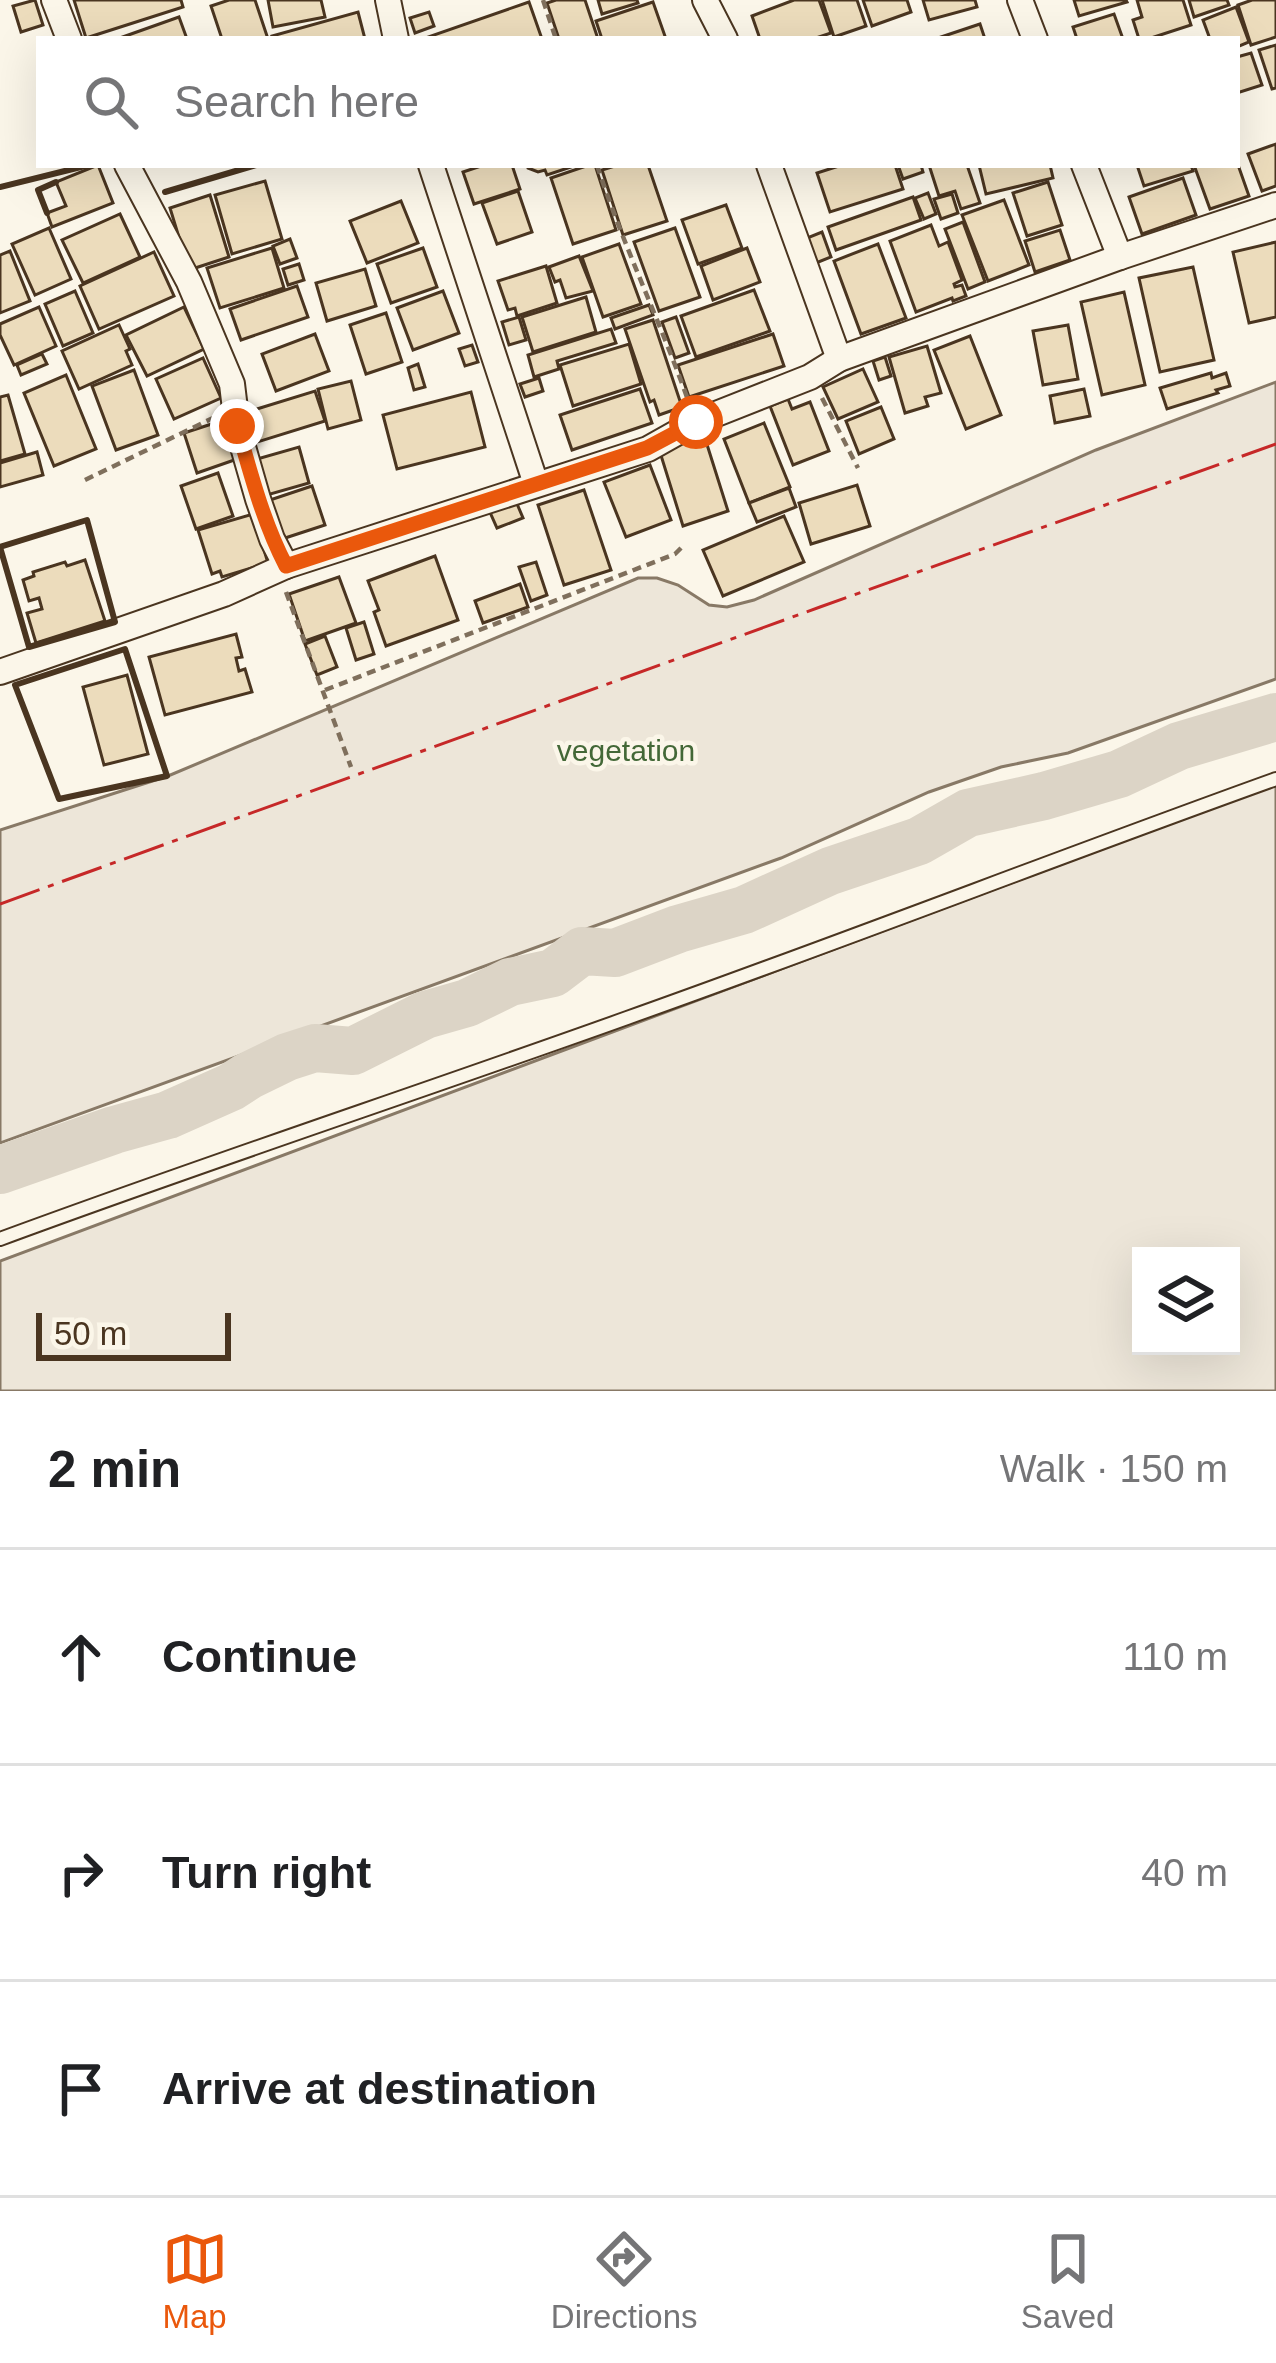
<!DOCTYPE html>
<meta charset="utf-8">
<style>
:root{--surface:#fff;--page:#f2f2f2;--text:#202124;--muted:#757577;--line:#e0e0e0;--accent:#ea580c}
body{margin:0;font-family:Arial,sans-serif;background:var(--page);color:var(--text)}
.controls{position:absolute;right:36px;bottom:36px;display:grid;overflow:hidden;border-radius:0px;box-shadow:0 12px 48px #0002}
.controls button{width:108px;height:108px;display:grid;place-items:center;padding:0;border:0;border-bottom:3px solid var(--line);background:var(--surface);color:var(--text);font:60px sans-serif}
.scale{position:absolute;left:36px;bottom:30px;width:195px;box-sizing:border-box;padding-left:12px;border:6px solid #4a3520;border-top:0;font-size:33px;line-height:42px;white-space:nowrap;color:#4a3520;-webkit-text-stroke:9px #fbf6e9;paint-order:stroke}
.stop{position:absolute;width:36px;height:36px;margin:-27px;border:9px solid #ea580c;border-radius:50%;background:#fff}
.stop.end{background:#ea580c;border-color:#fff;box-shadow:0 3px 12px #0008}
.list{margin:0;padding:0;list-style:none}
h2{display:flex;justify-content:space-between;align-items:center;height:156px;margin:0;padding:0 48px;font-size:51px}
h2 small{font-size:39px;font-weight:400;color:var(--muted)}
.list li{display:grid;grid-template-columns:78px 1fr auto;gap:36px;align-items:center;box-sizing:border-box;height:216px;padding:0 48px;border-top:3px solid var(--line)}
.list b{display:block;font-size:45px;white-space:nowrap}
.list em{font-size:39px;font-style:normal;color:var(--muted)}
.icon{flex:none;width:66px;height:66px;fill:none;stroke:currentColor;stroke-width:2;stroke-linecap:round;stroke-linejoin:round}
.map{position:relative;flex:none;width:1276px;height:1391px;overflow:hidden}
.search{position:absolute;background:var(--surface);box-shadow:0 12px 48px #0002;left:36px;right:36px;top:36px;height:132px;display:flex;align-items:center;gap:30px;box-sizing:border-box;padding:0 42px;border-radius:0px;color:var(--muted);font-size:45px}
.sheet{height:804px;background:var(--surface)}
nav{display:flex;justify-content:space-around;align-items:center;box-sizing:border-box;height:168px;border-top:3px solid var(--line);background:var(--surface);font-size:33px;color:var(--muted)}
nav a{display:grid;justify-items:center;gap:6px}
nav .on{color:var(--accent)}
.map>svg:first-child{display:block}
.green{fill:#ede6d9;stroke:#887966;stroke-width:3;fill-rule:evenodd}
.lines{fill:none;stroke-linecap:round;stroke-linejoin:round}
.river{stroke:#dcd4c6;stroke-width:48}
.building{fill:#ecdcbc;stroke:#4a3520;stroke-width:3}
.lane-casing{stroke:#4a3520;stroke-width:16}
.street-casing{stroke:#4a3520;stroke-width:28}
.path{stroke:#7f6f5c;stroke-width:4.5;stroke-dasharray:9 6;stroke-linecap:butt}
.lane{stroke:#fbf6e9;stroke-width:12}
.street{stroke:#fbf6e9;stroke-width:24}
.wall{stroke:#4a3520;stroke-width:6}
.power{stroke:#c62828;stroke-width:3;stroke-dasharray:42 9 6 9;stroke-linecap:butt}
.route{stroke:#ea580c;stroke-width:15}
.labels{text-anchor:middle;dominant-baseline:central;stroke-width:9;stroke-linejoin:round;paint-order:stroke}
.park-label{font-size:30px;fill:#436837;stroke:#fbf6e9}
</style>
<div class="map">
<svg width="1276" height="1391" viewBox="0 0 1276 1391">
<rect width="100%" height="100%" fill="#fbf6e9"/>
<g class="green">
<polygon points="1276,382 1276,679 1068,753 1001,767 929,792 781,858 0,1143 0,830 168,776 638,578 657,578 678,585 709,605 727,607 754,600 1096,450"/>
<path d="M1276,784v607h-1276v-130zM1141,1256h90v90h-90z"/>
</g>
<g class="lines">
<polyline class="river" points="0,1170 114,1130 168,1115 231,1087 248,1076 287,1057 315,1048 353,1051 425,1015 467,1003 510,982 553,973 582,951 615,953 678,929 744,910 830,871 919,841 968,813 1044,796 1119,774 1179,746 1276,717"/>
</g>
<g class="building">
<polygon points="35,0 43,25 21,32 13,6"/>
<polygon points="74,0 181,0 183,7 86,38"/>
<polygon points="229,0 255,0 268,39 222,39 211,6"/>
<polygon points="268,0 321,0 325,17 273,27"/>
<polygon points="556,0 585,0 598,39 559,39 547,3"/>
<polygon points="598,0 637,0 638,3 602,14"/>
<polygon points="794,0 819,0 831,33 813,39 760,39 752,16"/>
<polygon points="822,0 857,0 866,26 834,37"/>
<polygon points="863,0 907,0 911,12 872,26"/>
<polygon points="923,0 975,0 977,7 929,20"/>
<polygon points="1074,0 1126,0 1127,2 1079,16"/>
<polygon points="1137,0 1183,0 1191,25 1148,39 1139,39 1133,20 1142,17"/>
<polygon points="1189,0 1227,0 1229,5 1194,17"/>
<polygon points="1252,0 1276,0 1276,37 1251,45 1238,5"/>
<polygon points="529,2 542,39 429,39 428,37"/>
<polygon points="653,2 666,39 602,39 596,21"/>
<polygon points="1236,7 1249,42 1237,47 1237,39 1210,39 1203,20"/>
<polygon points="358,12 365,39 273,39 272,36"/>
<polygon points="429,12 434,26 415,33 410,18"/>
<polygon points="1114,14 1123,39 1077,39 1073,27"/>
<polygon points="179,17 187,39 117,39"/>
<polygon points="980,24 985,39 935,39"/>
<polygon points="1276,45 1276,88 1272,89 1259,50"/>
<polygon points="1251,53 1262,85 1237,93 1237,57"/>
<polygon points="1276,144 1276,186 1262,191 1248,154"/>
<polygon points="1237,162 1249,196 1210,209 1194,165 1237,165"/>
<polygon points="98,165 113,203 52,227 47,213 66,206 56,182"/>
<polygon points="484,165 512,165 520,189 474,204 463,172"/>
<polygon points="527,165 577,165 547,175 545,170 538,172 528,168"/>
<polygon points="589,165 595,165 616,230 573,244 551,178"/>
<polygon points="618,165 648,165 667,221 623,235 602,170"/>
<polygon points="842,165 895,165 903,189 830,212 817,173"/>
<polygon points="898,165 921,165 923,172 903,179"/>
<polygon points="929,165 967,165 980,203 961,209 955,191 939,196"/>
<polygon points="979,165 1050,165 1053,178 986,194"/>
<polygon points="1137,165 1191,165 1193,171 1144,186"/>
<polygon points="1183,178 1196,215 1142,234 1129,197"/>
<polygon points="265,181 282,239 232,254 215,195"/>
<polygon points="1048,182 1062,225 1027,236 1013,193"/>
<polygon points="518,191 532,232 497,244 482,203"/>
<polygon points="928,193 936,214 924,219 915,198"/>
<polygon points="952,194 958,213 941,219 934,199"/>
<polygon points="210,195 229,257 189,270 170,208"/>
<polygon points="913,197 921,220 836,250 828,227"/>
<polygon points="1004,200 1029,265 988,281 962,215"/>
<polygon points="401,201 418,243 367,263 350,221"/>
<polygon points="726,205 742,248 698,264 682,220"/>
<polygon points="120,214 140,257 83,283 62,240"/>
<polygon points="963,222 985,282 968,289 945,229"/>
<polygon points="931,225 939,246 948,242 962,280 954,284 955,287 962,285 966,296 953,301 952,298 916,312 890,241"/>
<polygon points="49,228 71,279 35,295 12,244"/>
<polygon points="675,228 700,297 659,311 634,242"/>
<polygon points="1060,230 1070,260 1035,272 1025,241"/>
<polygon points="822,232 831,257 816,263 807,238"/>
<polygon points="290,239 297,258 280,264 273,246"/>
<polygon points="1276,242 1276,317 1249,323 1233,252"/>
<polygon points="619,244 641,304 603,317 582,257"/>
<polygon points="878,244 906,318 861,334 834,261"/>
<polygon points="272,248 284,288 220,308 207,268"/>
<polygon points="423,248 437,287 391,303 377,264"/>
<polygon points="747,248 760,282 713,300 701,266"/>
<polygon points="10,251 30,301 0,313 0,255"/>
<polygon points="154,252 174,296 99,329 80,286"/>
<polygon points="579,256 593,291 566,298 560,280 555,282 549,267"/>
<polygon points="299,264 304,280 288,285 283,269"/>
<polygon points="546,266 557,303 517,316 515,308 508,310 498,281"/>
<polygon points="1193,267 1214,360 1160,372 1139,278"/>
<polygon points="365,269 376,306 327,321 316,283"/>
<polygon points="297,286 308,317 241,340 230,309"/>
<polygon points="754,290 770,331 696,357 681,316"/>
<polygon points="75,291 93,333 63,346 45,304"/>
<polygon points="443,291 459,333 413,350 397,308"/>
<polygon points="1124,292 1145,385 1102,395 1081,302"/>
<polygon points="586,297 596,332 533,352 522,317"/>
<polygon points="649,305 653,315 615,329 611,318"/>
<polygon points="39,307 56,346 14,365 0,335 0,324"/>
<polygon points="184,307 204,349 147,376 126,335"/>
<polygon points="386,313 402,362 366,374 350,325"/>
<polygon points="519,317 526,340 509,345 502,322"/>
<polygon points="676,317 689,353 675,358 662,322"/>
<polygon points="653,320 682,407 659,415 654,400 650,402 625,329"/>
<polygon points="119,325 130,349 126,351 132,365 79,389 62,351"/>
<polygon points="1068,325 1078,379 1043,385 1033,331"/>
<polygon points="611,329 616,343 557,361 559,369 534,377 528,355"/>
<polygon points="315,334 329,371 276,391 262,354"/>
<polygon points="773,334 784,366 689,397 678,365"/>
<polygon points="970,336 1001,415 966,429 934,350"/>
<polygon points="629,344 641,384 573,406 560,365"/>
<polygon points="472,345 478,362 465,366 459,349"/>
<polygon points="927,346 941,393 925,397 928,406 905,413 889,357"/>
<polygon points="42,354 47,364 21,375 17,365"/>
<polygon points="885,357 891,376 879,380 873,361"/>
<polygon points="203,358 221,398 174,419 156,379"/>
<polygon points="418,364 425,387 414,390 408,368"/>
<polygon points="863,369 878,402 838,419 823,387"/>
<polygon points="134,370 158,435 116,450 92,386"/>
<polygon points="1211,373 1212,378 1226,373 1230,386 1216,390 1218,393 1167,409 1160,388"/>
<polygon points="66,375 96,449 54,466 24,393"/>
<polygon points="539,378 543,391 525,397 520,384"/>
<polygon points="351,381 361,420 328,429 318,389"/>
<polygon points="640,389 652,423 572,450 560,415"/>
<polygon points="1084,389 1090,416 1055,423 1050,396"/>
<polygon points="315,391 325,421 254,443 244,413"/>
<polygon points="471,392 485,447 397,469 383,415"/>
<polygon points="8,395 25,454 0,461 0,397"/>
<polygon points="788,399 792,409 810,402 829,451 793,465 770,406"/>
<polygon points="881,407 894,439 859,454 846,421"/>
<polygon points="227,419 240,458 197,473 184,433"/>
<polygon points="764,423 790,487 749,503 724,439"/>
<polygon points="704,435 728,511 683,526 659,449"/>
<polygon points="299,447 309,483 267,495 257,459"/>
<polygon points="37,452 43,475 0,487 0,463"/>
<polygon points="650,465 671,520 626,537 604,482"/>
<polygon points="218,473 233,516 196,529 181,486"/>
<polygon points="857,485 870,526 811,544 799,503"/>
<polygon points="312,486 325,525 282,539 270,500"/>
<polygon points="789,488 796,507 757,522 749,503"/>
<polygon points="584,490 611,570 564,585 538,505"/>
<polygon points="515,499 523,518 497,528 489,510"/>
<polygon points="253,514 268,563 222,577 220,571 212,574 198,530"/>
<polygon points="784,516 804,562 723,596 703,550"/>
<polygon points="435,556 458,620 386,646 374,612 379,610 368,581"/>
<polygon points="85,560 105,621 36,643 27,613 42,609 39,598 29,601 23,580 34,576 33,572 65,562 67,566"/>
<polygon points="536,562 547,595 531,601 519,567"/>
<polygon points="339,577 356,623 305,641 289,594"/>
<polygon points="520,584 528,607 483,623 475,601"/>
<polygon points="364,622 374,654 356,660 346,628"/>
<polygon points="236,634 242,657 236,658 239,671 245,669 252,692 165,715 149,657"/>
<polygon points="325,636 337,667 317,675 305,644"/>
<polygon points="127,675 148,754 104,765 83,687"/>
</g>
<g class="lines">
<defs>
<path id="lane" d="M0,1239c208,-77 418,-146 627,-221 217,-77 432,-161 649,-239"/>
<g id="street">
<polyline points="54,0 69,39"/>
<polyline points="388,0 396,39"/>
<polyline points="705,0 725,39"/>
<polyline points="1020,0 1035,39"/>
<polyline points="127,165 189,282 232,384 237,426 258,499 272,539 286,566"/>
<polyline points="431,165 536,484"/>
<polyline points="769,165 839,359"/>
<polyline points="1084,165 1120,257"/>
<polyline points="0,672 224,594 286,566 648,449 696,422 810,377 839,359 1120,257 1276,205"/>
</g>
</defs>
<use href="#lane" class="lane-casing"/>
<use href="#street" class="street-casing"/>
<g class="path">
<polyline points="543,0 556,39"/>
<path d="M597,165c26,80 63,156 91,235"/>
<polyline points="822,398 858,468"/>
<polyline points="85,480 213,418"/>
<polyline points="286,592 351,767"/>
<polyline points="325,690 675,554 682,547"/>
</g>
<use href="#lane" class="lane"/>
<use href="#street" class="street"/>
<g class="wall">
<polyline points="0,187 89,165"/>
<polyline points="165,192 256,165"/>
<polyline points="47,213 38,190 56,182"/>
<polygon points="87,520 115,622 29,647 0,547"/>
<polygon points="125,649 167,776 59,799 15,685"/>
</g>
<polyline class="power" points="0,904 820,607 1276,444"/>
</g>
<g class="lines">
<path class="route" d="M237,426c14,48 26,96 49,140l361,-118 49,-26"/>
</g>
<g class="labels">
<g class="park-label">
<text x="626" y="750">vegetation</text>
</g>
</g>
</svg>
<div class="controls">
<button><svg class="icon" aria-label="layers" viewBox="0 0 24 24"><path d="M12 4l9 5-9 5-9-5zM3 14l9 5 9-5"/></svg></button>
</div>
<div class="scale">50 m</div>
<div class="stop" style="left:696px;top:422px"></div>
<div class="stop end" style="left:237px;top:426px"></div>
<div class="search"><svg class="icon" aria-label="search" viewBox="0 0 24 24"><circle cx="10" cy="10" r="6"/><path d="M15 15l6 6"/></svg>Search here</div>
</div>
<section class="sheet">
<h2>2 min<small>Walk · 150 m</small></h2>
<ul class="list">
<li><svg class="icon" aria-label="ahead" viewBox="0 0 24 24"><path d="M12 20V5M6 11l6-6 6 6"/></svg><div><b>Continue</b></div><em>110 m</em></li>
<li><svg class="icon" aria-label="right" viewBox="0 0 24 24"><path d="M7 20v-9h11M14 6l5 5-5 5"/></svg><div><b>Turn right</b></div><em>40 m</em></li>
<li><svg class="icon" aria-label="arrive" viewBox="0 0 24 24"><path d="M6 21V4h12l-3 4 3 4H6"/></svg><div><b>Arrive at destination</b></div></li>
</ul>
</section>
<nav>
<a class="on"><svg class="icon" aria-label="map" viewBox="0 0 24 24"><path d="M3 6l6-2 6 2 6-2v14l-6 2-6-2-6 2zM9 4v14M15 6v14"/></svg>Map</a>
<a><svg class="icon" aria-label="directions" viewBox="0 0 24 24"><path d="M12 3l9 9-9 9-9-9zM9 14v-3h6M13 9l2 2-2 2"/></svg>Directions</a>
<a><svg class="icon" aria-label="saved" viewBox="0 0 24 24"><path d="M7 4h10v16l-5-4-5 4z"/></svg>Saved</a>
</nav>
